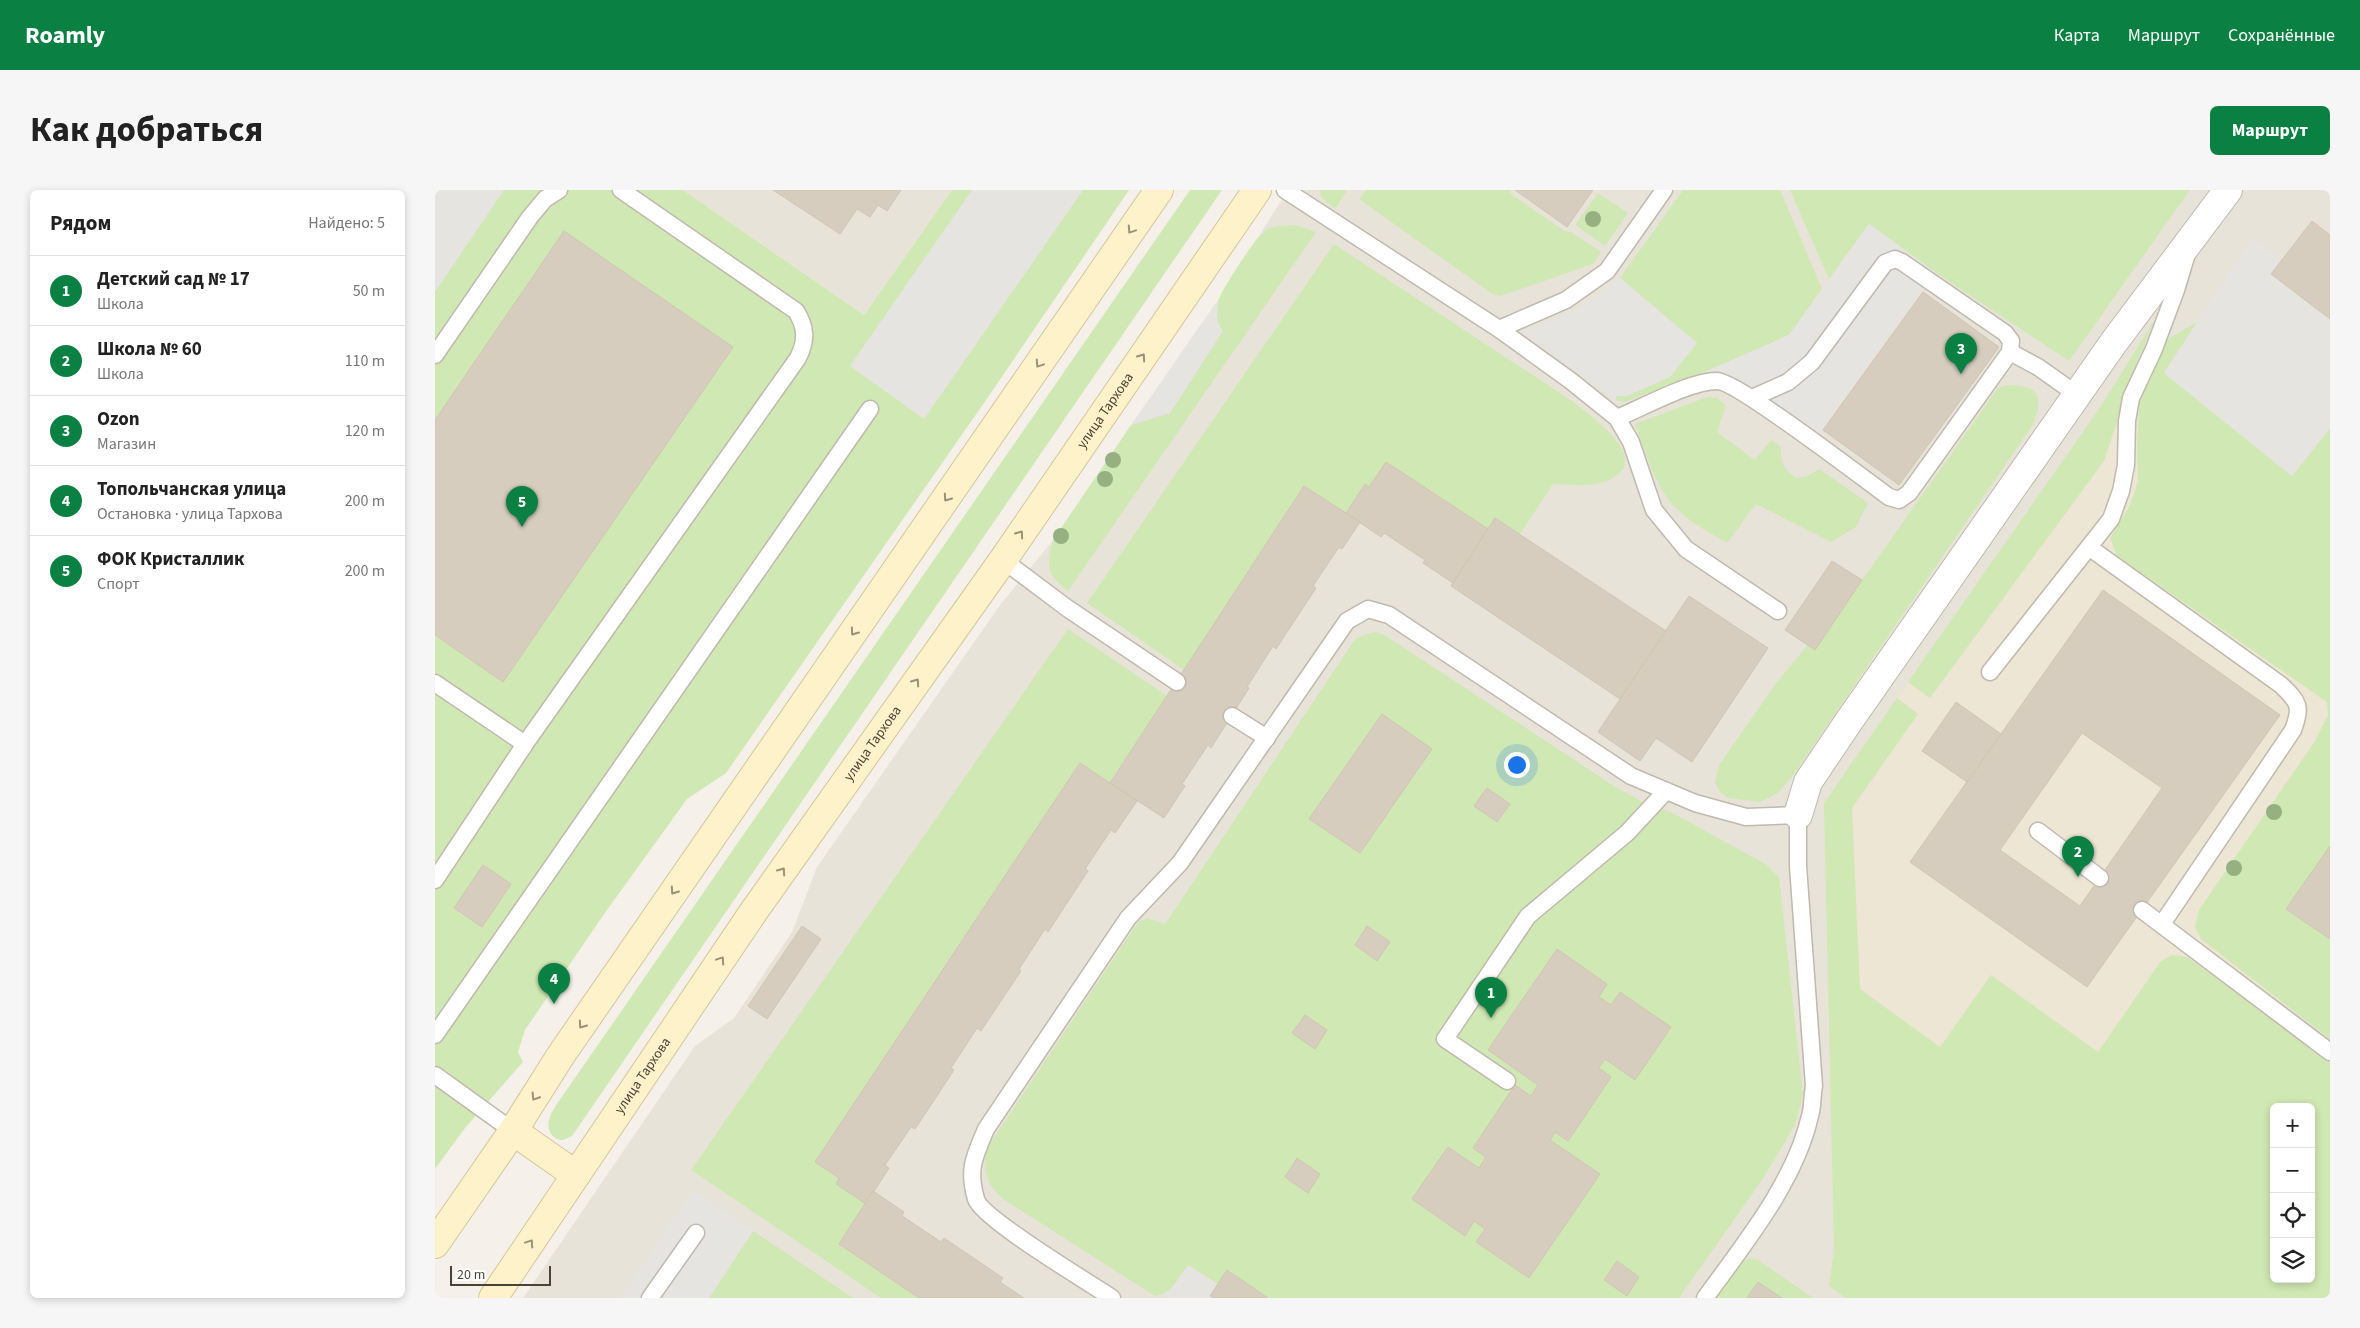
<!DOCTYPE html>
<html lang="ru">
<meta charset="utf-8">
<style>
:root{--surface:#fff;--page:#f6f6f6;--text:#222;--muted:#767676;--line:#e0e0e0;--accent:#0b8043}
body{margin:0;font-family:"Source Sans 3",sans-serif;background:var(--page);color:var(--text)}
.controls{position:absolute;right:15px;bottom:15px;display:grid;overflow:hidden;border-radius:8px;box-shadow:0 2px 8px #0003}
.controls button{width:45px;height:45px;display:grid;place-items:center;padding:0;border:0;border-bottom:1px solid var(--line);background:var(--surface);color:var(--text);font:25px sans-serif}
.scale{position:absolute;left:15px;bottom:12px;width:101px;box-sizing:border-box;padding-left:5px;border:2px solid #494238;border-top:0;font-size:14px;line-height:18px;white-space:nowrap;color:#494238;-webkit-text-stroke:4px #fff;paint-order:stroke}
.you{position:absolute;left:1081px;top:574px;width:18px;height:18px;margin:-12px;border:4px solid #fff;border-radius:50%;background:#1a73e8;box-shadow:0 0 0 8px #1a73e833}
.badge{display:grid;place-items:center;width:32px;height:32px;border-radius:50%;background:var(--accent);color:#fff;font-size:16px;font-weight:700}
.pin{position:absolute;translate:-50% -41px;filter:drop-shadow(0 1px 2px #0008)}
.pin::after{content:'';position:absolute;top:26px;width:18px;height:15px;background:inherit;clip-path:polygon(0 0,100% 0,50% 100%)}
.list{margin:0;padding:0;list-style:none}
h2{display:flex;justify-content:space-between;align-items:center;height:65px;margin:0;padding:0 20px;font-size:21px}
h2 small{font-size:16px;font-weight:400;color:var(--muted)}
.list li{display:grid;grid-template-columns:32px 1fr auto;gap:15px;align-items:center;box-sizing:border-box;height:70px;padding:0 20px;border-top:1px solid var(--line)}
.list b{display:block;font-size:19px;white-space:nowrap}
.list p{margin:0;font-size:16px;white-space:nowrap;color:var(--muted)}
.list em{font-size:16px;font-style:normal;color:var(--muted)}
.icon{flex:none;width:28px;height:28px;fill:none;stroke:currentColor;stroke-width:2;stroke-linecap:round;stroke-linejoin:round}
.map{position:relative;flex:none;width:1895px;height:1108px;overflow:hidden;border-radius:8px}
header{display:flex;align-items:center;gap:30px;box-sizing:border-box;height:70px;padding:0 25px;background:var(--accent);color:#fff}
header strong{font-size:24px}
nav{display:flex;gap:28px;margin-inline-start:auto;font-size:18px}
.intro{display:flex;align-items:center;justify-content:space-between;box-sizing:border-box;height:120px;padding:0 30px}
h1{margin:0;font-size:35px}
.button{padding:12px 22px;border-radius:8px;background:var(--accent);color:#fff;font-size:18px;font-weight:700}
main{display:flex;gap:30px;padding:0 30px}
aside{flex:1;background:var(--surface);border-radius:8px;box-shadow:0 2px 8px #0003}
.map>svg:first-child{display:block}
.residential{fill:#e8e3d8;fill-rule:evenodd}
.education{fill:#ede6d4;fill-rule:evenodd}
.green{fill:#d0e8b3;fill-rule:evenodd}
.parking{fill:#e6e4e1}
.building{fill:#d6cdbf;stroke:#d1c5b2;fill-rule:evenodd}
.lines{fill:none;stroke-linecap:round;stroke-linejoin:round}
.service-casing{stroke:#c0b9ac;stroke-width:19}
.minor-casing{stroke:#c0b9ac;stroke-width:30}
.secondary-casing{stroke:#d4c69a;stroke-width:30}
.service{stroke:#fff;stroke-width:16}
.minor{stroke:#fff;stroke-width:28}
.secondary{stroke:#fef2ca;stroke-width:28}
.tree{fill:#96b081}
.oneway{stroke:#9a917a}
.labels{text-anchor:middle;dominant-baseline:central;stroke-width:4;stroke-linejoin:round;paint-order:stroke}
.street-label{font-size:14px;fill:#494238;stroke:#fff}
</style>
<header>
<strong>Roamly</strong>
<nav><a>Карта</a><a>Маршрут</a><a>Сохранённые</a></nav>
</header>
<div class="intro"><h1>Как добраться</h1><a class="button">Маршрут</a></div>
<main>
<aside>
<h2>Рядом<small>Найдено: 5</small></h2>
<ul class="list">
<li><span class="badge">1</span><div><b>Детский сад № 17</b><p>Школа</p></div><em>50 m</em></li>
<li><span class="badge">2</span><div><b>Школа № 60</b><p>Школа</p></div><em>110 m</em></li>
<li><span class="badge">3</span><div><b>Ozon</b><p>Магазин</p></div><em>120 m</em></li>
<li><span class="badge">4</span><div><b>Топольчанская улица</b><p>Остановка · улица Тархова</p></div><em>200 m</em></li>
<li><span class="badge">5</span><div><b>ФОК Кристаллик</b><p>Спорт</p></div><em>200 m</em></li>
</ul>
</aside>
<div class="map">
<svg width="1895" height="1108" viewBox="0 0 1895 1108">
<rect width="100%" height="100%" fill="#f5f1ea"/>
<g class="residential">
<polygon points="248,0 517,0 429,125"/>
<path d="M853,0h1042v1108h-1807l172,-252 39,-28 58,-86 25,-65 183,-262 53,-65 165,-240zM1839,917h37v172h-37z"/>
</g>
<path class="education" d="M1666,216l39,22 190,140v383l-49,73 31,66 18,199 -428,9 -78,-495zM1839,917h37v172h-37z"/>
<g class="green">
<polygon points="0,0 248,0 429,125 517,0 694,0 549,213 291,583 252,609 167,727 90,840 83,862 88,872 30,938 0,979"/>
<path d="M755,0h32l-650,946c-7,4 -12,6 -18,1 -15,-13 4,-34 12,-46z"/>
<polygon points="885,0 912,0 900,19 886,7"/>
<polygon points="931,0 1076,0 1075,3 1129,41 1136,42 1166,62 1158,74 1066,106 1056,103 924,9"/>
<polygon points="1248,0 1345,0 1387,99 1354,145 1265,184 1189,212 1180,210 1182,206 1192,206 1262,153 1185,88"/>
<polygon points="1355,0 1755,0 1634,171 1500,82 1434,34 1394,89"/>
<polygon points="1163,3 1193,23 1170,56 1140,35"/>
<path d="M859,35l22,7 -248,359c-21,-15 -22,-27 -15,-51l78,-115 39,-12 52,-82c-5,-10 -7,-18 -4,-29 3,-12 37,-64 47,-71 7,-6 20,-5 29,-6z"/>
<path d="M899,54l238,157c21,17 88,63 31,81 -14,5 -34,2 -50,2l-33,50 -24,-16 -8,11 -102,-67 -17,25 -4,-3 -19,29 -162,157 -97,-67z"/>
<polygon points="1720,129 1687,210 1684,226 1669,271 1495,508 1473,492 1666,216"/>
<polygon points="1762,132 1729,183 1857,286 1895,238 1895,849 1766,749 1760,737 1764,720 1880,551 1893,525 1892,512 1682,366 1675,348 1695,315 1703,292 1702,255 1705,205 1733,149"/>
<path d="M1570,195c32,1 39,7 29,38l-243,355 -13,15 -18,9 -32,-4 -8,-6 -5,-10 4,-17 58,-83 85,-102 136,-192z"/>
<path d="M1272,207l10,1 9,8 -9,26 38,28 16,-20 9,6c2,17 2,23 17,32l11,-2 11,-7 49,34 -12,24 -25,15 -75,-38 -29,39c-16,-10 -36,-20 -49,-33 -23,-21 -32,-58 -43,-86z"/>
<polygon points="633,439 732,506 675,593 401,993 431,1014 404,1054 484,1108 446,1108 256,980"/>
<path d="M941,442l10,4 228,150 32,18 25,8 96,53 12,12 24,217 -8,31 -33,55 -83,118h-411l-40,-28 -10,14 -30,-19c-9,13 -16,29 -33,31l-152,-97c-17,-15 -20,-28 -16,-51l147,-220 6,-7 7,-3 18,6 190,-285 12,-5z"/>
<path d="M1462,508l21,16 -66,94 8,181 80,58 51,-72 107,77 63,-91 11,-6 15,2 94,67 49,39v235h-484l-17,-12 5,-36 -10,-447zM1839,917h37v172h-37z"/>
<polygon points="318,1041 418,1108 274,1108"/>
<polygon points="1314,1068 1323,1070 1378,1108 1347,1108 1323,1092 1312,1108 1280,1108 1305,1073"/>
</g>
<g class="parking">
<polygon points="0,0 69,0 0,102"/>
<polygon points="537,0 648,0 489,229 415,176"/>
<polygon points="1434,34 1500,82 1373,258 1265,184 1354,145"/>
<polygon points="1817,49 1895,109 1895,238 1857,286 1729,183"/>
<polygon points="1185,88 1262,153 1235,187 1192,206 1182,206 1180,210 1089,143 1144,119"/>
<polygon points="783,110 782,132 788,141 735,223 696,235"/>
<polygon points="258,1000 318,1041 274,1108 186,1108"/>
<polygon points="753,1075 783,1094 775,1105 779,1108 720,1106 729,1105 736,1099"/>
</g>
<g class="building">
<polygon points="338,0 466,0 452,21 443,15 435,27 422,19 405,44"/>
<polygon points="1080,0 1158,0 1132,37"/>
<polygon points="1877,31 1895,45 1895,129 1836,84"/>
<polygon points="129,41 298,157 68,492 0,445 0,230"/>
<polygon points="1488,102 1564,157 1464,295 1388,240"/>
<polygon points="951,272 1053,339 1018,393 988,373 990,370 949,343 946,347 911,323 930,294 934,297"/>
<polygon points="869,296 925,332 907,359 904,357 878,396 881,398 841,459 838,456 812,497 814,498 776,558 773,555 747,594 750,596 729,628 675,593"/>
<polygon points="1060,328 1231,441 1185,509 1016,396"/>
<polygon points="1397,371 1427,390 1380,460 1350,440"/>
<path d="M1668,400l177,125 -193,272 -177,-125zM1647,543l80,55 -82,118 -80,-56z"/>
<polygon points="1254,406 1333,458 1257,572 1221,548 1205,571 1163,542"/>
<polygon points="1521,512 1566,544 1532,592 1487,561"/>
<polygon points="947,524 997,559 925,663 874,629"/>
<polygon points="645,573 702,611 680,643 676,640 650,679 653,681 613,742 610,739 584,779 586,781 546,841 542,838 516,878 519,880 480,939 476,937 450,975 454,978 431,1014 401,994 404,988 380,972"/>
<polygon points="1052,598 1075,614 1062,632 1039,616"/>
<polygon points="1895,656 1895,749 1851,719"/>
<polygon points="48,675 76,694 47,737 19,718"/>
<polygon points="367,736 386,749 332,829 313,816"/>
<polygon points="932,736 955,752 942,771 920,755"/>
<polygon points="1122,759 1172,794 1164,807 1176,815 1185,802 1236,837 1200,890 1170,869 1164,878 1176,887 1133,951 1120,942 1115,950 1165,984 1094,1088 1041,1052 1050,1039 1039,1031 1030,1046 977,1009 1013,957 1044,978 1051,967 1038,958 1080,895 1096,906 1103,895 1053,860"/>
<polygon points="870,825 892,840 880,859 857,843"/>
<polygon points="862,968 885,984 873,1003 850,987"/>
<polygon points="438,1001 469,1022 467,1026 506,1052 509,1048 568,1088 565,1092 589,1108 484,1108 404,1054"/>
<polygon points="1182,1071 1204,1087 1192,1106 1169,1090"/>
<polygon points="792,1080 833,1108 779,1108 775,1106"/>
<polygon points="1323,1092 1347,1108 1312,1108"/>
</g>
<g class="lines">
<defs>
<g id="service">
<polyline points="850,0 1064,139 1136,191 1182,228 1196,252 1219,320 1251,359 1343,421"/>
<polyline points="1064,139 1131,110 1172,81 1229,0"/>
<polyline points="1575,162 1603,177 1644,206"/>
<polyline points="0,165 95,27 110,9 124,0"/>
<path d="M1182,228c27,-11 73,-37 100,-37 20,0 147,98 172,116l10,3 10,-7 101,-141 1,-11 -6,-8 -103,-71 -7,-3 -10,4 -73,99 -24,20 -36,16"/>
<path d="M1655,358l191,137c18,17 21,22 12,45l-131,194"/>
<polyline points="568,370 632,418 742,492"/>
<polyline points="1555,482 1676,329 1686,301 1691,275 1692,231 1696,208 1719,159 1741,100 1751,67"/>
<polyline points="0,493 90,554"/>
<polyline points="797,526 832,548"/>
<polyline points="1603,641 1665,688"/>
<path d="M0,690l90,-136 273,-386c9,-18 8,-31 -2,-47l-175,-121"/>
<polyline points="1707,720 1895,862"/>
<polyline points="0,845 435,219"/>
<polyline points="0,885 78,941"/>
<polyline points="1072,891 1010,849 1093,726 1192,643 1231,601"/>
<polyline points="215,1108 261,1043"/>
<path d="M677,1108c-22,-15 -131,-80 -136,-99 -9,-31 -1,-43 10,-70l142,-211 52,-55 167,-242 21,-12 21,6 242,161 64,27 51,14 52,-2v51l16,220c-2,9 -1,20 -4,30 -15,66 -66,128 -105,182"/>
</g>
<polyline id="minor" points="1363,625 1373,592 1414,531 1679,152 1793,0"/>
<g id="secondary">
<polyline points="78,941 141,985"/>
<polyline points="0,1054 78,941 126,865 724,0"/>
<path id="s1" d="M58,1108l261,-387 249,-351 254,-370"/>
</g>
</defs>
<use href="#service" class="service-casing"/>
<use href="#minor" class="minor-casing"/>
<use href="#secondary" class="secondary-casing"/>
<use href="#service" class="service"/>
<use href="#minor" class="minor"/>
<use href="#secondary" class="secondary"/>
</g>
<g class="tree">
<circle cx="1158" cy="29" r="8"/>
<circle cx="678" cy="270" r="8"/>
<circle cx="670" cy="289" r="8"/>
<circle cx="626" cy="346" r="8"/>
<circle cx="1839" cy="622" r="8"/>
<circle cx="1799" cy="678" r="8"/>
</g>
<defs><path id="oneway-chevron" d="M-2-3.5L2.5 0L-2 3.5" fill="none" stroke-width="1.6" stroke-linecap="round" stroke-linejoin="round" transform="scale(1.25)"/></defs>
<g class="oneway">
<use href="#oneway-chevron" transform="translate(696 40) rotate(124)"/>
<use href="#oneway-chevron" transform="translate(707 167) rotate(-55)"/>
<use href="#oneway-chevron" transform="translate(604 174) rotate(124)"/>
<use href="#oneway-chevron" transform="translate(512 308) rotate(125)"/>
<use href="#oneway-chevron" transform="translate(585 344) rotate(-55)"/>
<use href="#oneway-chevron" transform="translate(419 442) rotate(125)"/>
<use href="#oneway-chevron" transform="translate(481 492) rotate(-55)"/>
<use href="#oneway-chevron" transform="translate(347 681) rotate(-55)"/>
<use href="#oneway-chevron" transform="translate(239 701) rotate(125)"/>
<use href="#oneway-chevron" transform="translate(286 770) rotate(-56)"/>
<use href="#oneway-chevron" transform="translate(147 835) rotate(125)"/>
<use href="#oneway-chevron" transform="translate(100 907) rotate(122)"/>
<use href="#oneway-chevron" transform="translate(95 1053) rotate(-56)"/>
</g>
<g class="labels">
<g class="street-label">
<text stroke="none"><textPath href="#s1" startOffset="1078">улица Тархова</textPath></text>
<text stroke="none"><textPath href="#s1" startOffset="672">улица Тархова</textPath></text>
<text stroke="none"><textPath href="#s1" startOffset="268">улица Тархова</textPath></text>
</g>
</g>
</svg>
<div class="controls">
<button>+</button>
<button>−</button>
<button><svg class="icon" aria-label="locate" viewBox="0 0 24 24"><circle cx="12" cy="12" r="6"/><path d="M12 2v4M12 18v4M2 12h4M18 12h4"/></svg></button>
<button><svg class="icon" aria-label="layers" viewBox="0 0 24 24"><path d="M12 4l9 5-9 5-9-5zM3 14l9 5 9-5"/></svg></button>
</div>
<div class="scale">20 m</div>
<div class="you"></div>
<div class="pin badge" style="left:1056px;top:828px">1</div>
<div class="pin badge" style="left:1643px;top:687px">2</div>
<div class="pin badge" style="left:1526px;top:184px">3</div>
<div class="pin badge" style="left:119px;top:814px">4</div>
<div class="pin badge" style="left:87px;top:337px">5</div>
</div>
</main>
